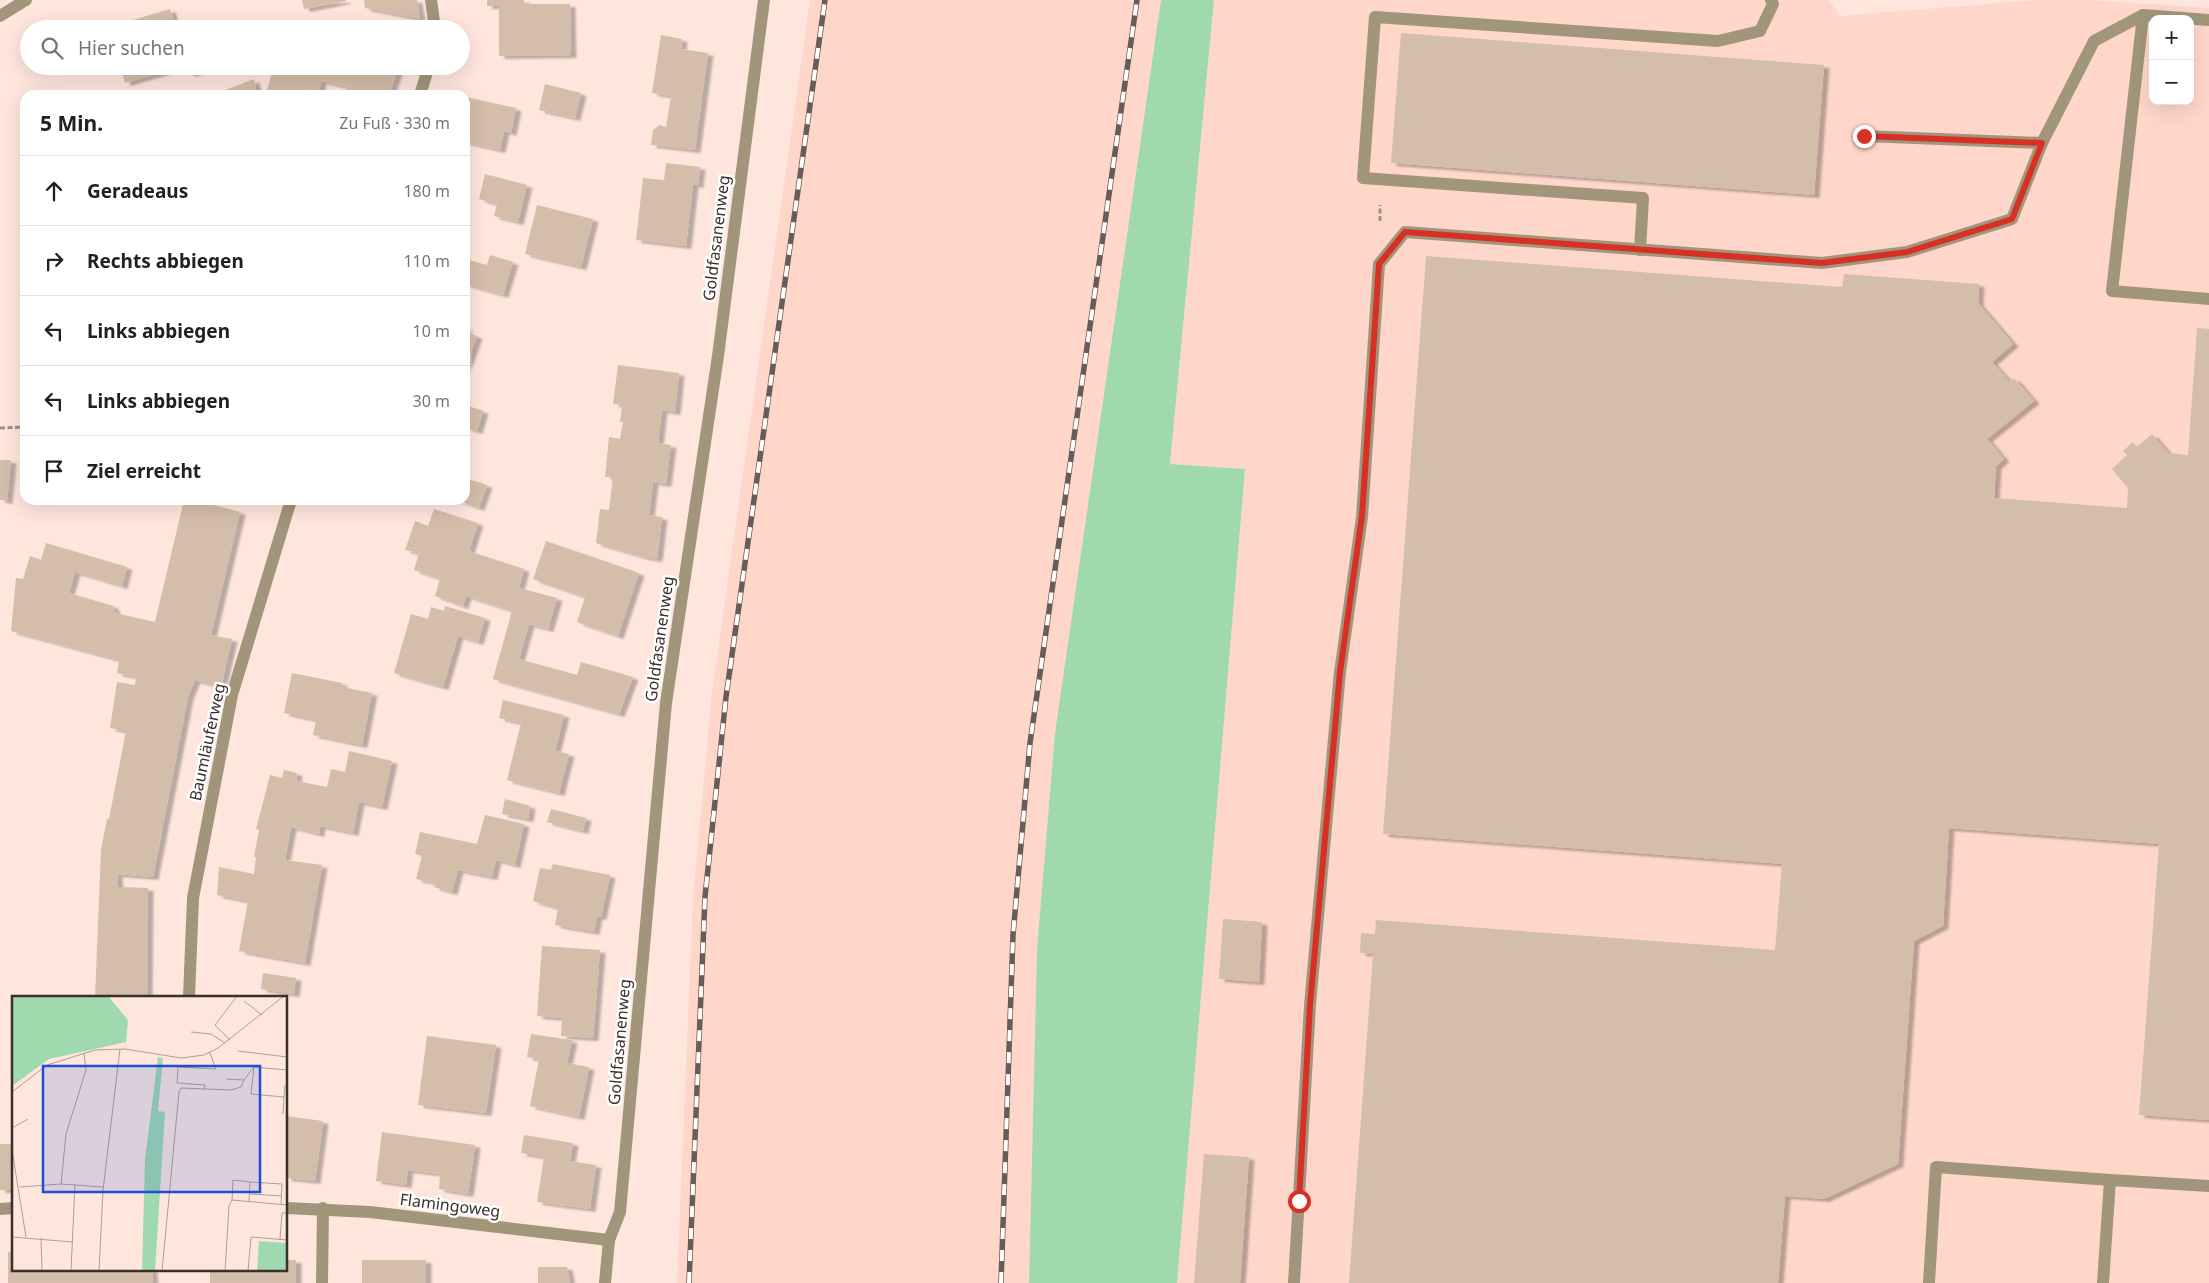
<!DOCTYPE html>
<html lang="de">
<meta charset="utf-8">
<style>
:root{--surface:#fff;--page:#f6f6f6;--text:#202124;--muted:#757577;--line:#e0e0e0}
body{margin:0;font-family:"Noto Sans",sans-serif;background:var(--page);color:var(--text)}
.controls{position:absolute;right:15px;top:15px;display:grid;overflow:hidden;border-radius:10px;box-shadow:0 5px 20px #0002}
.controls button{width:45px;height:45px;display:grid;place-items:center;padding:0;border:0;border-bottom:1px solid var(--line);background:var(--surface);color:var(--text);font:25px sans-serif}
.stop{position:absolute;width:15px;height:15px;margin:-11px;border:4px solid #d93025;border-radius:50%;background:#fff}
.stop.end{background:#d93025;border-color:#fff;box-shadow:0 1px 5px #0008}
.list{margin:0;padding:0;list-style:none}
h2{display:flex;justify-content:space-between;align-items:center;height:65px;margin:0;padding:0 20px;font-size:21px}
h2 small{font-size:16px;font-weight:400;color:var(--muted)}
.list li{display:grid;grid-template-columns:32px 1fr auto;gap:15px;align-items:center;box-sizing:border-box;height:70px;padding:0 20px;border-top:1px solid var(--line)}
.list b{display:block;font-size:19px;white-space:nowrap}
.list em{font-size:16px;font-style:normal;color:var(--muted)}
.icon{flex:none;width:28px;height:28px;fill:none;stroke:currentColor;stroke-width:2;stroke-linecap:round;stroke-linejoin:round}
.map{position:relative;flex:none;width:2209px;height:1283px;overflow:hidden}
.search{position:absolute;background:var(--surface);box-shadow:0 5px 20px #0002;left:20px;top:20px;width:450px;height:55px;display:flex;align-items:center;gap:12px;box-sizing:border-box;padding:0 18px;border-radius:28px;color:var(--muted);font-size:19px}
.panel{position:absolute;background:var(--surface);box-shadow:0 5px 20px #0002;left:20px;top:90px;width:450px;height:415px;border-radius:15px}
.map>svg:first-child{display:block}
.built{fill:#fed7ca;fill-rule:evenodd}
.green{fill:#9fd9ad}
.building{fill:#d3bea9;filter:url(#shadow)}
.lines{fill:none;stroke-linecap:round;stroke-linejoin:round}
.path{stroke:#a29089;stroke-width:3;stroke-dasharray:5 2.5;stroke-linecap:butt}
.lane{stroke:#a19679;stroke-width:12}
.street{stroke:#a19679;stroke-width:12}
.rail-casing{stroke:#6a5b56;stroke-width:5.5}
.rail{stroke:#fff;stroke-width:4;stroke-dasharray:11;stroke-linecap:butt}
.route{stroke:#d93025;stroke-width:6}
.labels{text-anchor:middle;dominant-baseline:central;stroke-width:5;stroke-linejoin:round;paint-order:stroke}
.street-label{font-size:16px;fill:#3b2f2b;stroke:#fff}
.inset-road{fill:none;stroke:#b09d96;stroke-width:1}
.view{fill:#1d4ed8;fill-opacity:0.15;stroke:#1d4ed8;stroke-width:2.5}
.inset-edge{fill:none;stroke:#3b2f2b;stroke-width:2.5}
</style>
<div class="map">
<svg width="2209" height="1283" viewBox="0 0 2209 1283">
<defs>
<filter id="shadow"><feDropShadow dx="5.5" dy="3" stdDeviation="1" flood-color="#0004"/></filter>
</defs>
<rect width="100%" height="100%" fill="#fee6dd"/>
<g class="built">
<polygon points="810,0 1161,0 1055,733 1037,949 1029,1283 677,1283 693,898 712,692"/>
<path d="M1214,0h615l11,16 196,-16h51l122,8v1275h-1032l68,-814 -75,-5zM2153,19h37v82h-37z"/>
</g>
<polygon class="green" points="1161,0 1214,0 1170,464 1245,469 1177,1283 1029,1283 1037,949 1055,733"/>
<g class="building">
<polygon points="302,0 346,0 346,1 304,9"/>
<polygon points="364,0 417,0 420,19 365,8"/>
<polygon points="487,0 524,0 524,4 570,4 571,55 499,56 499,6 487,6"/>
<polygon points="170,9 176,29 106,29 106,28"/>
<polygon points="1401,33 1824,65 1814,195 1391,163"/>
<polygon points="661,35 682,39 681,49 708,53 695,150 651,145 653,130 660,125 666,127 671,96 652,93"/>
<polygon points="120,66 180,66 180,67 125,83"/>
<polygon points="187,66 212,66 212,67 189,74"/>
<polygon points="304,66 399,66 389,95 339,95 340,92 346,93 347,87 321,81 319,92 306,89 304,95 267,90 272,72 303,70"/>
<polygon points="254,79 257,95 220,95 220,92"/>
<polygon points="545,84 581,93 575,118 539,110"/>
<polygon points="466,97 516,108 511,133 504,131 500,150 465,142"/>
<polygon points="666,163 700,167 698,185 693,184 686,246 636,240 643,178 664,180"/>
<polygon points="485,174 527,185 518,222 494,216 497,204 479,199"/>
<polygon points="537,205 593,219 581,267 525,254"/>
<polygon points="490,255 513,262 503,295 465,284 465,259 487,265"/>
<polygon points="1426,256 1842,287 1844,274 1979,284 1978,303 2013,344 1992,362 2010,382 2014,378 2034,401 1987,439 2004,459 1996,466 1994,498 2127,508 2128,488 2112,469 2127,455 2123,451 2133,442 2137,447 2152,434 2168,453 2188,455 2197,328 2209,329 2209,1120 2139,1115 2159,844 1949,828 1943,926 1914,941 1898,1164 1824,1199 1785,1196 1778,1283 1349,1283 1373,954 1360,953 1361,933 1375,934 1376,920 1775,950 1782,864 1383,834"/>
<polygon points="465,327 467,328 466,332 477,336 465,369"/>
<polygon points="618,365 679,373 675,412 662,410 658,443 671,445 666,484 653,482 649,515 662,517 657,559 644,557 596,543 600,509 609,510 613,477 605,477 609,437 620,439 623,422 620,422 622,405 613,404"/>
<polygon points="465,405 483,411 477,431 465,427"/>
<polygon points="0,460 11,460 7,501 0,500"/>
<polygon points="465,478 487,485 479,508 457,500 465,500"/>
<polygon points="184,500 195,500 240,512 211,635 232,639 221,687 195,680 188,697 153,877 117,874 118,887 148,888 147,997 95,997 101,850 107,819 109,819 126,731 110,728 117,682 135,685 136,677 117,673 119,660 11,631 16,578 23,579 30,556 41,560 46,543 127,567 122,586 75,572 69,593 113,606 115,612 119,614 155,622"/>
<polygon points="434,509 478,523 469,551 524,569 519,588 557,598 548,629 529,624 519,659 577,675 581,662 633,677 619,714 493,679 512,611 466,596 463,606 435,596 440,579 414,570 419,553 405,550 415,521 428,526"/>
<polygon points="546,541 639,573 618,636 577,622 585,597 533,579"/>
<polygon points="445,606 485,618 478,642 458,636 443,687 394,673 411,614 428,619 431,607 444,611"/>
<polygon points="292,673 342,683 342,687 372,693 362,745 313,735 316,720 284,713"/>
<polygon points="503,700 564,715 555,751 569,754 559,793 507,780 521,723 499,718"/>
<polygon points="349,751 392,761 382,807 359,802 353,833 320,826 319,834 291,827 285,860 322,865 305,963 239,951 248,901 217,895 219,867 254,874 256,857 254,857 259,830 256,829 270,775 282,778 284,770 297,773 296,781 327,787 331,769 345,772"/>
<polygon points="505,799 530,806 528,819 502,814"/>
<polygon points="551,809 586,818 583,831 547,822"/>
<polygon points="485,815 524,824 515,865 496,860 492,877 458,870 452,892 434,887 435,883 416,879 422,856 415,854 420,832 477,844"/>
<polygon points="553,864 610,875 601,917 597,916 594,932 555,925 558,908 533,901 540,868 551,870"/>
<polygon points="1223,919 1262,922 1259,982 1219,979"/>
<polygon points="542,946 600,950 593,1038 561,1036 562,1018 537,1016"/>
<polygon points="263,973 296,978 294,994 261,989"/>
<polygon points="531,1034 572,1040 567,1063 589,1067 579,1117 530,1106 539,1059 527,1057"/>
<polygon points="427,1036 496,1045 486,1113 418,1105"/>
<polygon points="286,1116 323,1121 315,1181 286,1178"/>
<polygon points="382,1132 475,1145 468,1194 439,1189 440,1174 408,1170 406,1185 376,1181"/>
<polygon points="524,1135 573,1143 570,1161 596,1165 590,1209 537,1202 544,1157 521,1153"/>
<rect x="0" y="1144" width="14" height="46"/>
<polygon points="1204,1154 1249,1157 1240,1283 1194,1283"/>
<polygon points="8,1252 14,1252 14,1269 152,1269 153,1283 8,1283"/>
<polygon points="286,1260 296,1260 296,1283 210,1283 210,1269 286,1269"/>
<rect x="362" y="1260" width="64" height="23"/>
<polygon points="538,1267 567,1267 570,1283 538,1283"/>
</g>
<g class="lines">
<g class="path">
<polyline points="1380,221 1380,205"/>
<polyline points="0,428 25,427"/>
</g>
<g class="lane">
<polyline points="2209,20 2143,15 2112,291 2209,299"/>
<polyline points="1864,136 2042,143 2094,41 2143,15"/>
<polyline points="1640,250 1643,198 1363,178 1375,17 1718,41 1760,31 1773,4 1771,0"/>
<polyline points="1294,1283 1310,1005 1340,672 1362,517 1379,264 1405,232 1822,263 1907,252 2012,219 2042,143"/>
<polyline points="1929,1283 1936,1167 2110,1180"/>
<polyline points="2103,1283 2110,1180 2209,1186"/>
</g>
<g class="street">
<polyline points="431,0 435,29"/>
<polyline points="0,16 26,0"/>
<polyline points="420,95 429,66"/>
<polyline points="189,997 193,898 232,695 291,500"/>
<polyline points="286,1208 370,1212 609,1240"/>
<polyline points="0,1209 14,1208"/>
<polyline points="322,1283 323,1208"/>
<polyline points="605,1283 609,1240 620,1212 666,703 718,356 764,0"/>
</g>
<defs>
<g id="rail">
<polyline points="689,1283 705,897 726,697 825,0"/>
<polyline points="1001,1283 1013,935 1030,743 1137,0"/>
</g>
</defs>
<use href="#rail" class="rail-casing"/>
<use href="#rail" class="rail"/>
</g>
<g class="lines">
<polyline class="route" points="1299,1201 1310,1005 1340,672 1362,516 1379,264 1405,232 1822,263 1907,252 2012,219 2042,143 1864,136"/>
</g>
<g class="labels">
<g class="street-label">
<text transform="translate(716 238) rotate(-83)">Goldfasanenweg</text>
<text transform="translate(659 639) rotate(-82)">Goldfasanenweg</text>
<text transform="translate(207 742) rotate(-78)">Baumläuferweg</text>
<text transform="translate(619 1042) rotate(-85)">Goldfasanenweg</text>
<text transform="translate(450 1205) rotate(7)">Flamingoweg</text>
</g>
</g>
<g transform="translate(12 996)">
<rect width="275" height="275" fill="#fee6dd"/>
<path d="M0,0h96l20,24 -2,22 -77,17 -37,27zM146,61l5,1 -5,53 7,1 -10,159h-13l3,-112zM247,245l28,2v27l-30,1z" fill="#9fd9ad"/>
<path class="inset-road" d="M232,5l18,14M179,36l20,2 14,9M218,44l-15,-15 22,-29M226,55l49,6M214,83l18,1 10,-13M273,89l-1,12 -33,-3 3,-27 33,3M192,94l1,-5 -28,-2 1,-16 38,2 -6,-16M0,96l35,-27 48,-15 30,-1 56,9 23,-3 14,-7 66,-52M271,118l1,-17M0,132l16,-9M0,154l14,87M49,188l5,-50 20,-64 -2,-17M8,191l41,-3 42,3M238,198l32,2M220,204l1,-20 17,2M237,205l1,-19 32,2 -1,20M0,241l61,5M29,242l1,33M268,243l2,-26h5M59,275l4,-87M87,275l4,-81 17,-141M150,275l17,-179 2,-4 50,2 10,-3 3,-7M213,275l4,-65 3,-6 55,5M236,275l3,-34 36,3"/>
<path class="view" d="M31,70h217v126h-217z"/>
<rect width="275" height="275" class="inset-edge"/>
</g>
</svg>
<div class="controls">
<button>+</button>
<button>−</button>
</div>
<div class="stop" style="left:1299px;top:1201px"></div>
<div class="stop end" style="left:1864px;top:136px"></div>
<div class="search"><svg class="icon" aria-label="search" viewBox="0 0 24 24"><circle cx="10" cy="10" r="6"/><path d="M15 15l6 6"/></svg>Hier suchen</div>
<section class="panel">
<h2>5 Min.<small>Zu Fuß · 330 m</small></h2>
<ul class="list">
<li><svg class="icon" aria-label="ahead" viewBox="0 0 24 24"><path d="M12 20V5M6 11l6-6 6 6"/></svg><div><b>Geradeaus</b></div><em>180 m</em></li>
<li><svg class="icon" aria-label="right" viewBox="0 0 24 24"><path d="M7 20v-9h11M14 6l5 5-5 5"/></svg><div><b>Rechts abbiegen</b></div><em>110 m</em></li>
<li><svg class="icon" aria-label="left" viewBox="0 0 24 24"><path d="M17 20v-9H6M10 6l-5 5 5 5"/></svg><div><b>Links abbiegen</b></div><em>10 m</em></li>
<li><svg class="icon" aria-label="left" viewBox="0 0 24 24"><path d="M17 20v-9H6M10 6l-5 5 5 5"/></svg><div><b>Links abbiegen</b></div><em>30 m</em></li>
<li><svg class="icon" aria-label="arrive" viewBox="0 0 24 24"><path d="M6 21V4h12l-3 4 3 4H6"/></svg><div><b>Ziel erreicht</b></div></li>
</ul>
</section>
</div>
